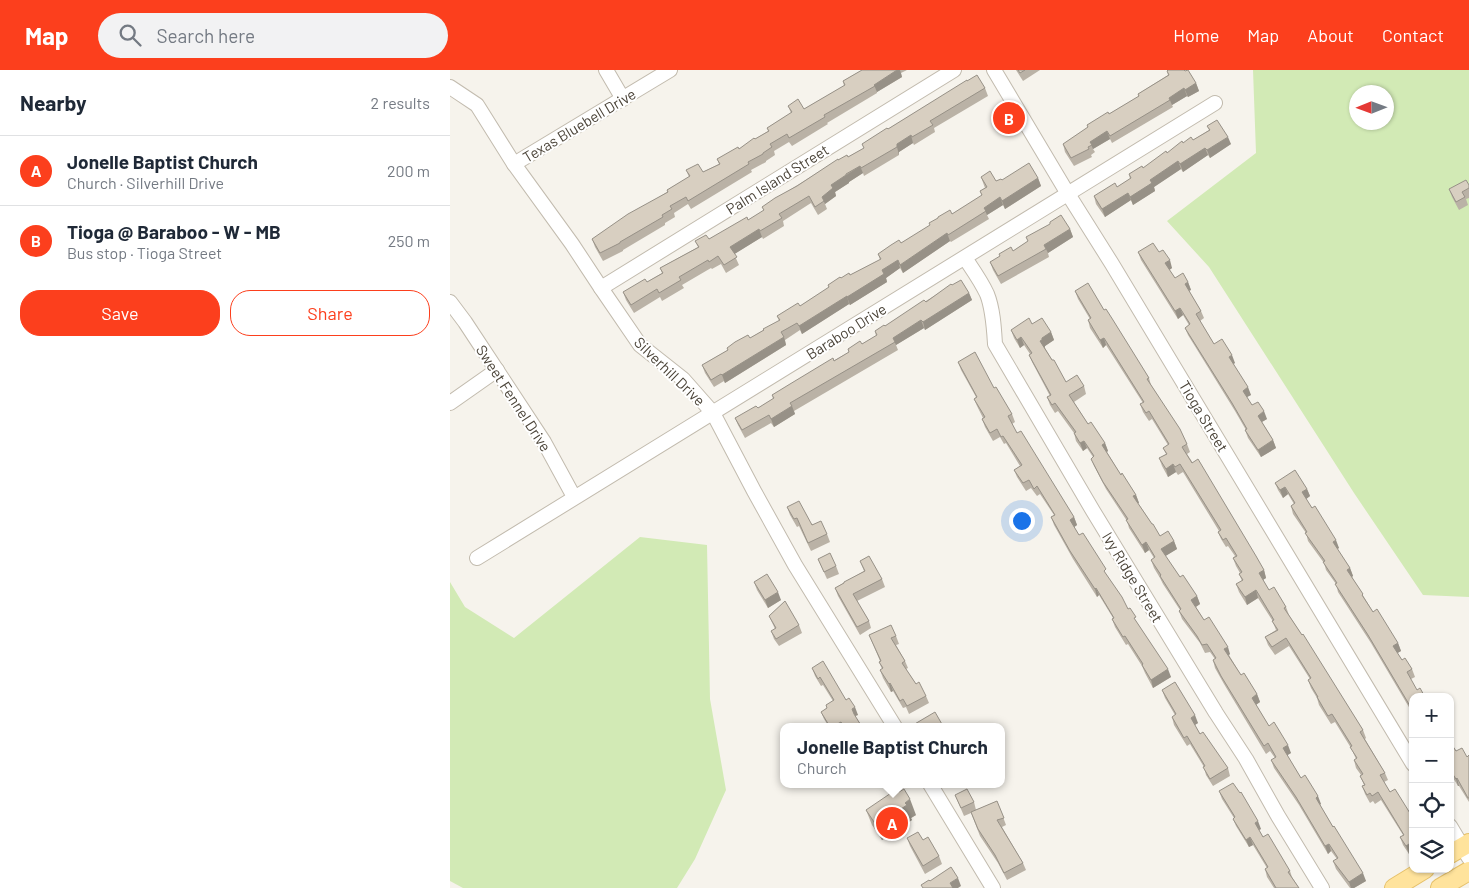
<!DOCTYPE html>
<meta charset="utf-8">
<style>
:root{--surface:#fff;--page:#f2f2f3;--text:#1f2937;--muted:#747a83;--line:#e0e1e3;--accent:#fc3f1d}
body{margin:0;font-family:Barlow,sans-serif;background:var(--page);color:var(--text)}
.controls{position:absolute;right:15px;bottom:15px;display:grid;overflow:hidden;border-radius:10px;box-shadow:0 1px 4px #0004}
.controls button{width:45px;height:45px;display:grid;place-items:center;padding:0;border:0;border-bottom:1px solid var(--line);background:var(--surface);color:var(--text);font:25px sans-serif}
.compass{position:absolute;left:899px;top:15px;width:45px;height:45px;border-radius:50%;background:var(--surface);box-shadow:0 1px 4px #0004;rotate:269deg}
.you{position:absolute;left:571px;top:450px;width:18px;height:18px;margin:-12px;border:4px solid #fff;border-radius:50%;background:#1a73e8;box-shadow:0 0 0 8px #1a73e833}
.badge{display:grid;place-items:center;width:32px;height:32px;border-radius:50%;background:var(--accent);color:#fff;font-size:16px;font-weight:700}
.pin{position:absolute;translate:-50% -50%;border:2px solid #fff;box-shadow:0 1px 5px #0006}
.popup{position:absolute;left:330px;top:653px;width:225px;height:65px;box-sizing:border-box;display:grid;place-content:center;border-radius:10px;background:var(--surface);filter:drop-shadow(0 1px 4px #0005);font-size:16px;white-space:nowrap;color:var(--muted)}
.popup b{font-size:19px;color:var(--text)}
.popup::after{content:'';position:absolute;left:50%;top:100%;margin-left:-10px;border:10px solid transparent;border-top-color:var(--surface)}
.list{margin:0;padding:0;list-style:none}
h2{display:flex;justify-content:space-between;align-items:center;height:65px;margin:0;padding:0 20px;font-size:21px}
h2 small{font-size:16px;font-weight:400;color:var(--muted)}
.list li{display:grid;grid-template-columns:32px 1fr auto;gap:15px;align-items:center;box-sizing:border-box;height:70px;padding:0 20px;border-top:1px solid var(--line)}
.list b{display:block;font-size:19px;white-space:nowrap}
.list p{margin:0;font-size:16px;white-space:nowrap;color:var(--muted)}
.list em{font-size:16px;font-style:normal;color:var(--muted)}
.actions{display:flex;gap:10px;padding:15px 20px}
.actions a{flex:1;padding:11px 0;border:1px solid var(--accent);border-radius:20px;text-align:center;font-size:18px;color:var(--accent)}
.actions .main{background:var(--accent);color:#fff}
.icon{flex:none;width:28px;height:28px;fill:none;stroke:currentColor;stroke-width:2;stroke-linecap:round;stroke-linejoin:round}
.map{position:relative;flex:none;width:1019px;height:818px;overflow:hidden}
header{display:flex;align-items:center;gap:30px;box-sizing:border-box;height:70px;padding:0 25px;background:var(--accent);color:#fff}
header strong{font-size:24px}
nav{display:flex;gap:28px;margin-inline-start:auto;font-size:18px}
.search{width:350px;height:45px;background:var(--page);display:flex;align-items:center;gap:12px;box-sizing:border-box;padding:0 18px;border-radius:28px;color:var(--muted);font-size:19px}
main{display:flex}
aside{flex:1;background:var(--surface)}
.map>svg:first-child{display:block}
.green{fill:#d2eab5;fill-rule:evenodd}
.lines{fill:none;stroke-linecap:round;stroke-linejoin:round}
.minor-casing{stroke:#c2bbae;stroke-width:16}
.major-casing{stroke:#e6c16a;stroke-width:20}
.minor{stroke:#fff;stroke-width:14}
.major{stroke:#ffe39c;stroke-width:18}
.wall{fill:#bab2a6}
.shaded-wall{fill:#979187}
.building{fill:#d8cfc1;stroke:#979187}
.labels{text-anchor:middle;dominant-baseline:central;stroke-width:4;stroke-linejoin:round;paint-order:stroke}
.street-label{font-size:15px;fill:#4b4439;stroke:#fff}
</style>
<header>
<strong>Map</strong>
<div class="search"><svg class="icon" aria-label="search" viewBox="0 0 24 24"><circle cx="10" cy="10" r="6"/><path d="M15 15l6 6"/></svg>Search here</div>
<nav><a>Home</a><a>Map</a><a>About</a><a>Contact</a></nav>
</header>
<main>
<aside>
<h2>Nearby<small>2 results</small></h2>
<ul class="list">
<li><span class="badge">A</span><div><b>Jonelle Baptist Church</b><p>Church · Silverhill Drive</p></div><em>200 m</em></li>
<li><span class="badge">B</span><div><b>Tioga @ Baraboo - W - MB</b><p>Bus stop · Tioga Street</p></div><em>250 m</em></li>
</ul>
<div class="actions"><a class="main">Save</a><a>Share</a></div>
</aside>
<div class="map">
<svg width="1019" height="818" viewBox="0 0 1019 818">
<rect width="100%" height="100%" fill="#f6f3ec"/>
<g class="green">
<path d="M803,0h216v527l-46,-2 -69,-102 -145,-226 -42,-46 89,-68zM906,22h30v30h-30z"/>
<polygon points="190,467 257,475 260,629 276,720 245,789 227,818 13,818 0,811 0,512 15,537 64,568"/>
</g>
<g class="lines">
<defs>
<g id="minor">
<polyline points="156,0 173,29"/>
<polyline points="544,0 618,124 662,194 963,694"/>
<polyline points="0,17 27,35 64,94 122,174 151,218 190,275 233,309 263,343 304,421 345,495 445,657"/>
<polyline points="64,94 220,0"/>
<path d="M515,188c8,12 16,23 22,36 6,15 7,34 8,50l98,167 123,202 30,46 32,57 44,72"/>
<polyline points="151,218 504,0"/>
<polyline points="0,232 15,252 94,372 124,427"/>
<polyline points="0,333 47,300"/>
<polyline points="27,488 765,33"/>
<polyline points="480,714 543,818"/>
<polyline points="1000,756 1019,788"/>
</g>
<g id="major">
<polyline points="1000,784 1019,773"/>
<polyline points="944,818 975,799"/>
<polyline points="990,818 1019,801"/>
</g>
</defs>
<use href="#minor" class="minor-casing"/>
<use href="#major" class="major-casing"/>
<use href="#minor" class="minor"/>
<use href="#major" class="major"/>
</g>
<g class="wall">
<polygon points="412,0 457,0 451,3 452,7 427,22 427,23 377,53 378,54 342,76 339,72 324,81 325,85 316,91 316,92 301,100 302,102 241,139 238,134 224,143 225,147 215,153 215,155 173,180 173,181 153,191 145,177 142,169 217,122 217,120 239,107 236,100 253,102 269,94 267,89 289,79 318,61 317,58 341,43 338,36 354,39 394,16 393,11"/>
<polygon points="566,0 590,0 573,11"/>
<polygon points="717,1 746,13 749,21 738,27 737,26 722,35 723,37 662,73 660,69 643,79 645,82 641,85 642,87 624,96 615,82 613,74 638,58 637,55 659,44 688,27 688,24 718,5"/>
<polygon points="517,11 535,18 538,26 484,58 485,62 464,75 463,73 449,82 449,85 414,106 413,103 399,112 399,113 385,122 386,126 375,134 377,139 368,145 361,133 333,151 334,156 313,169 312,167 284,184 289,195 276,203 271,194 262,199 261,198 232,215 234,218 212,231 210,227 184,243 176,230 173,222 197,212 212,203 210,198 248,177 245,171 259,169 298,150 314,141 312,137 388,90 398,87 414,78 412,74 438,59"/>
<polygon points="757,56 781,74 760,88 758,85 733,102 731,99 704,117 705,121 683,135 681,130 655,147 646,134 644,126 667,117 680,109 679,104 693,98 733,73 743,70 759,60"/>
<polygon points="531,107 546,111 552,110 588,108 591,116 555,139 553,135 537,145 539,149 501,172 500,171 453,203 450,198 436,208 437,212 400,235 399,234 352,264 350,260 335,270 336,275 275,313 274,311 264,317 255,303 252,295 278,280 277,278 300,268 329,251 327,246 350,236 379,218 378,215 391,208 400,205 430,190 428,184 451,173 502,144 532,126 530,121 535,118"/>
<polygon points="1019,115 1019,128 1016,129 1018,135 1009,140 1002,127 999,119"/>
<polygon points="620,159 623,167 598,183 599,187 551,214 543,200 540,192 563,181 578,171 576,167"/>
<polygon points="688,182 709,182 722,198 719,200 725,208 738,212 741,220 739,221 751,241 754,248 750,251 764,274 785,293 783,294 801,325 797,327 802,335 817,349 812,352 823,370 826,378 811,387 798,368 795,360 796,360 785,341 738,265 735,258 739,255 733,245 728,249 691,190"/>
<polygon points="502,215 519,223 522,230 475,260 474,258 446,275 448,280 344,341 345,344 324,357 321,353 295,368 288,355 285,348 308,338 323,329 322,325 399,282 398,279 412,274 426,266 425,261 435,256"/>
<polygon points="625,221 654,240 699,308 701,315 737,374 740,382 737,384 814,500 816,508 813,510 819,520 836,537 839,545 913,660 916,668 915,669 935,703 938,710 934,712 940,722 963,748 963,783 962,782 959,784 953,775 950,767 953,765 931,730 925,734 923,731 920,733 915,724 912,716 914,715 910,706 911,705 906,698 904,690 906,689 901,678 885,652 881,654 869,635 867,628 861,618 858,610 860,609 839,576 825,585 818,575 815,567 826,560 822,550 808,528 797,535 789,522 786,514 792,511 789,504 790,503 786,496 783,488 785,486 778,476 776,477 771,469 768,462 769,461 733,402 728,405 726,402 718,407 712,396 709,388 716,384 713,378 718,375 702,349 699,351 693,342 690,334 693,333 656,275 653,278 640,258 638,250 640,249 628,229"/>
<polygon points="582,254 601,262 604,270 595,276 595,278 616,312 634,316 636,324 624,332 638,354 655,373 658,381 657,382 671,405 686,425 689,433 688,433 710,466 724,471 727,479 715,486 730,507 747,526 750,534 746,537 754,550 780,584 779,585 791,605 807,624 810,632 806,635 819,656 841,683 837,685 851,708 871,734 870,735 916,811 904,818 900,818 886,799 883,791 887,789 881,781 878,784 849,735 824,698 821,690 825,688 820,681 816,684 774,614 765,598 763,590 765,589 760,582 755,583 750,573 732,549 729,541 730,540 713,514 710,508 704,498 701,490 704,488 699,480 695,483 679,458 677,451 656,419 644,396 641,389 643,387 637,378 633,381 626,371 624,363 608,341 605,343 600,335 597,327 600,326 582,292 579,285 580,284 574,275 570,278 564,268 561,260"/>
<polygon points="508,292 544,318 562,344 565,352 562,354 567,363 624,447 627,455 624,457 629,465 658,507 721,607 703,618 695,603 692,596 678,574 676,575 665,557 662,549 663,548 649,525 647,527 623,489 604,455 601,447 604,445 590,424 587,426 581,418 576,421 567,407 564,400 570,396 556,373 554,374 550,367 543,371 535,357 532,349 533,348 527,336 524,329 526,327 511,300"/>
<polygon points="825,413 857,419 860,426 856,429 889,478 887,479 900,498 903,506 902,507 923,542 948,573 951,581 947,583 952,590 962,599 965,607 961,609 963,627 963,644 921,573 888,522 886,514 876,500 874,493 858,471 856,463 843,444 841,436 844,434 838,424 833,428 828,420"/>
<polygon points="337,437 377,464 380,472 361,481 349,456 347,457 340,445"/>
<polygon points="368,489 386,496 389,504 377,509"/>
<polygon points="410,491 432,509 435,517 407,531 419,551 421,558 410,565 388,526 385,518 414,501"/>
<polygon points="304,512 331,530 318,538 307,520"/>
<polygon points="319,546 349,555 352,563 329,576 324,569 321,561 325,559"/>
<polygon points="419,565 446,566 449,574 446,575 455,591 458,598 456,599 466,614 476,626 479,633 459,644 456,637 453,638 443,621 441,622 433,608 430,600 432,599 429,592 430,591"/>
<polygon points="362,598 396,630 408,645 405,646 412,657 379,657 374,649 371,642 377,638 376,635 383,631 373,615 371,616 365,606"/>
<polygon points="712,620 748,653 745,655 750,664 778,698 780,706 763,716 756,705 754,697 740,674 737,676 724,655 722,647 725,645 715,628"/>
<polygon points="1000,672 1006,681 1017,687 1019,685 1019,732 1009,716 1008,716 1000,703"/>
<polygon points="769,721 811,759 809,760 813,767 840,801 842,807 849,818 824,818 817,807 815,799 817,798 803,775 799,777 786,756 783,749 784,748 772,729"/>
<polygon points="505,725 524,732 526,740 547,731 556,755 552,757 573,793 576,800 557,810 548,793 530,766 521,743 514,746"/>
<polygon points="416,740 466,745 461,748 462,750 432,770 422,755"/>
<polygon points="457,768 473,770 489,786 492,794 475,804 460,776"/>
</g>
<g class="shaded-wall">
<polygon points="447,0 450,0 452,7 427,22 424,15"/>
<polygon points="746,13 749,21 738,27 735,20"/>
<polygon points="734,18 737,26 722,35 719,28"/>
<polygon points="657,61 660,69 643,79 640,72"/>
<polygon points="461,65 463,73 449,82 449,85 447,77 447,74"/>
<polygon points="778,67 781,74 760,88 757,80"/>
<polygon points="755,78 758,85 733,102 730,94"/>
<polygon points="728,91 731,99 704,117 705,121 683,135 680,127 700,110"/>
<polygon points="410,96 413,103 399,112 399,113 385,122 386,126 375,134 372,127 381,115"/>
<polygon points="588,108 591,116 555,139 552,131"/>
<polygon points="678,123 681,130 655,147 652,139"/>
<polygon points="550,127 553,135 537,145 534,138"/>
<polygon points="309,159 312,167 283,185 280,177"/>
<polygon points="620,159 623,167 598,183 594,175"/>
<polygon points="497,163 500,171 453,203 450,195"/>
<polygon points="448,190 450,198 436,208 437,212 400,235 397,227 432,200"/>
<polygon points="720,190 722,198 718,201 715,193"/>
<polygon points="738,212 741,220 738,221 735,214"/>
<polygon points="519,223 522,230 475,260 473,252"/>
<polygon points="397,226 399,234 352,264 349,256"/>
<polygon points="730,238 733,245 728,249 725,241"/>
<polygon points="471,250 474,258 446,275 443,268"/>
<polygon points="601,262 604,270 595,276 595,277 593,279 590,271 592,268"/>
<polygon points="334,267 336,275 275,313 272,305"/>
<polygon points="571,267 574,275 570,278 567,270"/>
<polygon points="654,268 656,275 653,278 650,270"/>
<polygon points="782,285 785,293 782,295 779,287"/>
<polygon points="798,317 801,325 795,328 793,321"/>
<polygon points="342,336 345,344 324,357 321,349"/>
<polygon points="814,341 817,349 810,353 808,346"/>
<polygon points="823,370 826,378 811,387 808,380"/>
<polygon points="634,371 637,378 633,381 630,373"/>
<polygon points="655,373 658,381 655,383 652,375"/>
<polygon points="723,394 726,402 718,407 716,399"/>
<polygon points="835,417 838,424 833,428 830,420"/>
<polygon points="857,419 860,426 855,430 852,422"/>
<polygon points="686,425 689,433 686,434 683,426"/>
<polygon points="624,447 627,455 623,458 620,450"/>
<polygon points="886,470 889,478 886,480 883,472"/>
<polygon points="724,471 727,479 714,487 711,479"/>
<polygon points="696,472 699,480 695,483 692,475"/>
<polygon points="900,498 903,506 900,508 897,500"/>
<polygon points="814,500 816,508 811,511 809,503"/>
<polygon points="646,518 649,525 647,527 645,519"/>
<polygon points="806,520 808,528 797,535 795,527"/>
<polygon points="328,522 331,530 318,538 315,530"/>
<polygon points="747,526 750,534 744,538 741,530"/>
<polygon points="948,573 951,581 946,584 943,576"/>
<polygon points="778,577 780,584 777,586 774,579"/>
<polygon points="718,599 721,607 703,618 701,610"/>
<polygon points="440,613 443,621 441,622 439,614"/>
<polygon points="807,624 810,632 804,636 802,628"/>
<polygon points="405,637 408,645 405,646 402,639"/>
<polygon points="745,645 748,653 743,656 741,648"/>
<polygon points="838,675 841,683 836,686 833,678"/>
<polygon points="1007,708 1009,716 1008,716 1006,709"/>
<polygon points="868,726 871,734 868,735 866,728"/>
<polygon points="460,729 466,745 461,748 462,750 432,770 426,755"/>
<polygon points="808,751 811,759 807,761 805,753"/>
<polygon points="800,767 803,775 799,777 796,770"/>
<polygon points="879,774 881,781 878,784 875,776"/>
<polygon points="959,774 962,782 959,784 956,776"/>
<polygon points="963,774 963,783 960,775"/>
<polygon points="913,803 916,811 904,818 901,818 899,812"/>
<polygon points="508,808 511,816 508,818 502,818 500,813"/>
</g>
<g class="building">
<polygon points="412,0 447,0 424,15 425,16 374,45 375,47 339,68 337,64 320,74 322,77 313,83 313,84 298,92 299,94 238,131 236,127 220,136 222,139 212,145 213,147 170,172 170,173 150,183 142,169 178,144 218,122 217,120 240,106 236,100 248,94 253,102 270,94 267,89 288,77 289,79 304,68 305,69 319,61 317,58 342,42 338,36 348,29 354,39 395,15 393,11"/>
<polygon points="568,0 575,0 570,3"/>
<polygon points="718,0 734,0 735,1 738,0 746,13 735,20 734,18 719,28 720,30 660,66 657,61 640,72 642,75 638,77 639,79 621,88 613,74 638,57 637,55 658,42 659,44 689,26 688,24 719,5 717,1"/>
<polygon points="527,5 535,18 480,51 483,55 462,67 461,65 447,74 447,77 411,98 410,96 396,104 396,105 381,115 383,118 372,127 374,131 365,137 359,126 329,144 332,148 310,161 309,159 280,177 287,187 274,195 268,186 259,192 258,190 229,207 231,210 209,223 207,219 181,235 173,222 195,209 197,212 213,203 210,198 249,177 245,171 256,165 259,169 297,147 298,150 314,140 312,137 325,128 347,116 388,89 388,90 397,85 398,87 414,78 412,74 437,58 438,59 517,10 517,11"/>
<polygon points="767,50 778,67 757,80 755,78 730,94 728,91 700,110 702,113 680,127 678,123 652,139 644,126 665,113 667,117 681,108 679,104 692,96 693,98 716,81 717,83 732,71 733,73 741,67 743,70 760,60 757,56"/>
<polygon points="579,93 588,108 552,131 550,127 534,138 536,141 498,165 497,163 450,195 448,190 432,200 434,204 397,227 397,226 349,256 347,253 331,262 334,267 272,305 271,304 261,310 252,295 278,280 277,278 285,272 298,265 300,268 314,260 313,259 330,250 327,246 348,233 350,236 379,217 378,215 390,207 391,208 399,203 400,205 431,189 428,184 441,175 449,170 451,173 480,155 479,153 488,148 488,147 500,140 502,144 532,125 530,121 537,117 531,107 540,101 546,111 551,109 552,110"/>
<polygon points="1016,110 1019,115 1019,118 1012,122 1015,127 1006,132 999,119"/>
<polygon points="611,145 620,159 594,175 596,179 548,206 540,192 550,186 549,184 561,177 563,181 578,171 576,167 600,154 600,152"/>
<polygon points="703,173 709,182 713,180 720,190 715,193 725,208 733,203 738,212 735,214 751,241 746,244 764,274 772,269 782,285 779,287 798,317 793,321 802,335 808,332 814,341 808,346 823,370 808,380 795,360 797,359 782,333 735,258 740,254 730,238 725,241 688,182"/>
<polygon points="511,210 519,223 473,252 471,250 443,268 445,272 340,333 342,336 321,349 319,345 292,360 285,348 306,336 308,338 324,328 322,325 340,314 383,288 384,291 399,282 398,279 410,271 412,274 427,265 425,261 434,255 435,256 474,230 476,232 501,214 502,215"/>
<polygon points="638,213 654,240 656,239 663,250 699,308 697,309 730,359 737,374 732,377 742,393 748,389 806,486 814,500 809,503 819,520 824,517 836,537 834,538 852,565 853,564 913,660 910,662 935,703 930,705 940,722 945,719 963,748 963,774 960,775 959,774 956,776 950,767 954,765 928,722 922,726 920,723 917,725 912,716 915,715 910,706 913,704 904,690 907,688 900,677 902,676 882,644 878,646 867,627 868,627 858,610 861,608 836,568 822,577 815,567 828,560 822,551 824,550 806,520 795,527 786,514 793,510 789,504 792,502 783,488 787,486 776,468 773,470 768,462 771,460 730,394 725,397 723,394 716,399 709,388 717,384 713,378 719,374 699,341 696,343 690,334 694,332 654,268 650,270 638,250 641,248 625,221"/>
<polygon points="579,248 582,254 592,248 601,262 592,268 592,270 590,271 602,290 604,290 616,312 627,305 634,316 619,325 638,354 641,352 655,373 652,375 671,405 672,403 686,425 683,426 702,454 703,454 710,466 718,461 724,471 711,479 730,507 733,505 747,526 741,530 754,550 759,547 778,577 774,579 791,605 794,603 807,624 802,628 819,656 824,652 838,675 833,678 851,708 855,705 868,726 866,728 883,757 884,756 913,803 899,812 883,791 888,788 879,774 875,776 846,727 821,690 826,687 818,673 814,676 771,606 763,590 766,588 757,574 752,575 747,566 729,541 731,539 710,506 711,505 701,490 705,487 696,472 692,475 676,450 678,449 653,412 641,389 644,386 634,371 630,373 624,363 626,362 605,333 602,335 597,327 601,325 579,285 582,283 571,267 567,270 561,260"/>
<polygon points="525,282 544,318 546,317 562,344 558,346 567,363 571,361 624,447 620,450 629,465 633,463 656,499 654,501 672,527 678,539 680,538 686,547 684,548 718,599 701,610 692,595 693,594 675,566 673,567 662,549 664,548 646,518 645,519 620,481 601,447 605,445 587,416 584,419 579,410 573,413 564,400 572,395 553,366 551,367 547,359 540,363 532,349 535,347 524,329 527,327 508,292"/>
<polygon points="845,400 857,419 852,422 862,438 865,436 886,470 883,472 900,498 897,500 913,524 912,525 923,542 927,539 948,573 943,576 952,590 955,588 962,599 957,602 967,620 970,618 975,627 963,627 963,641 918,565 885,514 887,513 873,492 875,491 855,463 857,462 841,436 845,433 835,417 830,420 825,413"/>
<polygon points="349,431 362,455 371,451 377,464 358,473 347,448 344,449 337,437"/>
<polygon points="380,483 386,496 374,502 368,489"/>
<polygon points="419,486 432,509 403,524 419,551 407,557 385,518 394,513 394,512 415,501 410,491"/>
<polygon points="317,504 328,522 315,530 304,512"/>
<polygon points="335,531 349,555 326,569 321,561 326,558 319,546"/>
<polygon points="441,555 446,566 441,568 455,591 452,593 466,614 469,612 476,626 457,636 453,629 450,631 440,613 439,614 430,600 433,598 429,592 431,591 419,565"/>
<polygon points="373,591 396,630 399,628 405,637 402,639 404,644 412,657 394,657 391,652 382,657 380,657 371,642 377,638 376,635 384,630 370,607 368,609 362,598"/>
<polygon points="725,612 745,645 741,648 750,664 753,662 778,698 760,709 753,697 755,696 737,666 734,668 722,647 726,644 712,620"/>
<polygon points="485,642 493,656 492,657 464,657 463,655"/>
<polygon points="1000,672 1006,681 1012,678 1017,687 1019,685 1019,728 1018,728 1007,708 1006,709 1000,700"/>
<polygon points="783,713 790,723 791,722 808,751 805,753 813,767 818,764 840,801 838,802 849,818 826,818 815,799 818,797 800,767 796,770 783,749 785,747 769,721"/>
<polygon points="447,719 449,722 454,719 460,729 455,733 457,735 426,755 416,740"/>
<polygon points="517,719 524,732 511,738 505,725"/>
<polygon points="547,731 554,748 547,750 573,793 554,803 545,785 528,759 521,742"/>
<polygon points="468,762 473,770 478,767 489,786 473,796 457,768"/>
<polygon points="501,797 508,808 500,813 503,818 473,818 471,815 479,810 480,811"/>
</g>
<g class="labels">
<g class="street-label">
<text transform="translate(129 55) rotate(-31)">Texas Bluebell Drive</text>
<text transform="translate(327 109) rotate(-32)">Palm Island Street</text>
<text transform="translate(396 261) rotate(-32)">Baraboo Drive</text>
<text transform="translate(220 301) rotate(44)">Silverhill Drive</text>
<text transform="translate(64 328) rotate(57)">Sweet Fennel Drive</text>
<text transform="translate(754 346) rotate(59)">Tioga Street</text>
<text transform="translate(683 507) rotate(59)">Ivy Ridge Street</text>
</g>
</g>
</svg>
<div class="controls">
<button>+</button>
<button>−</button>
<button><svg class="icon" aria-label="locate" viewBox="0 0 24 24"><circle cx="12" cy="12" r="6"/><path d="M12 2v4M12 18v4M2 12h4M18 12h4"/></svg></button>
<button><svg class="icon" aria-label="layers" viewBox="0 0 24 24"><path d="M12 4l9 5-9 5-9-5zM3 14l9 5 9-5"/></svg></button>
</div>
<svg class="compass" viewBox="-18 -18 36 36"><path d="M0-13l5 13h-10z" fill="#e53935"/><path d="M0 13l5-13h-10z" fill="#747a83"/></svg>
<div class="you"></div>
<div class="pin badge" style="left:442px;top:753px">A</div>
<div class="popup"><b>Jonelle Baptist Church</b>Church</div>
<div class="pin badge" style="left:559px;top:48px">B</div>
</div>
</main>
